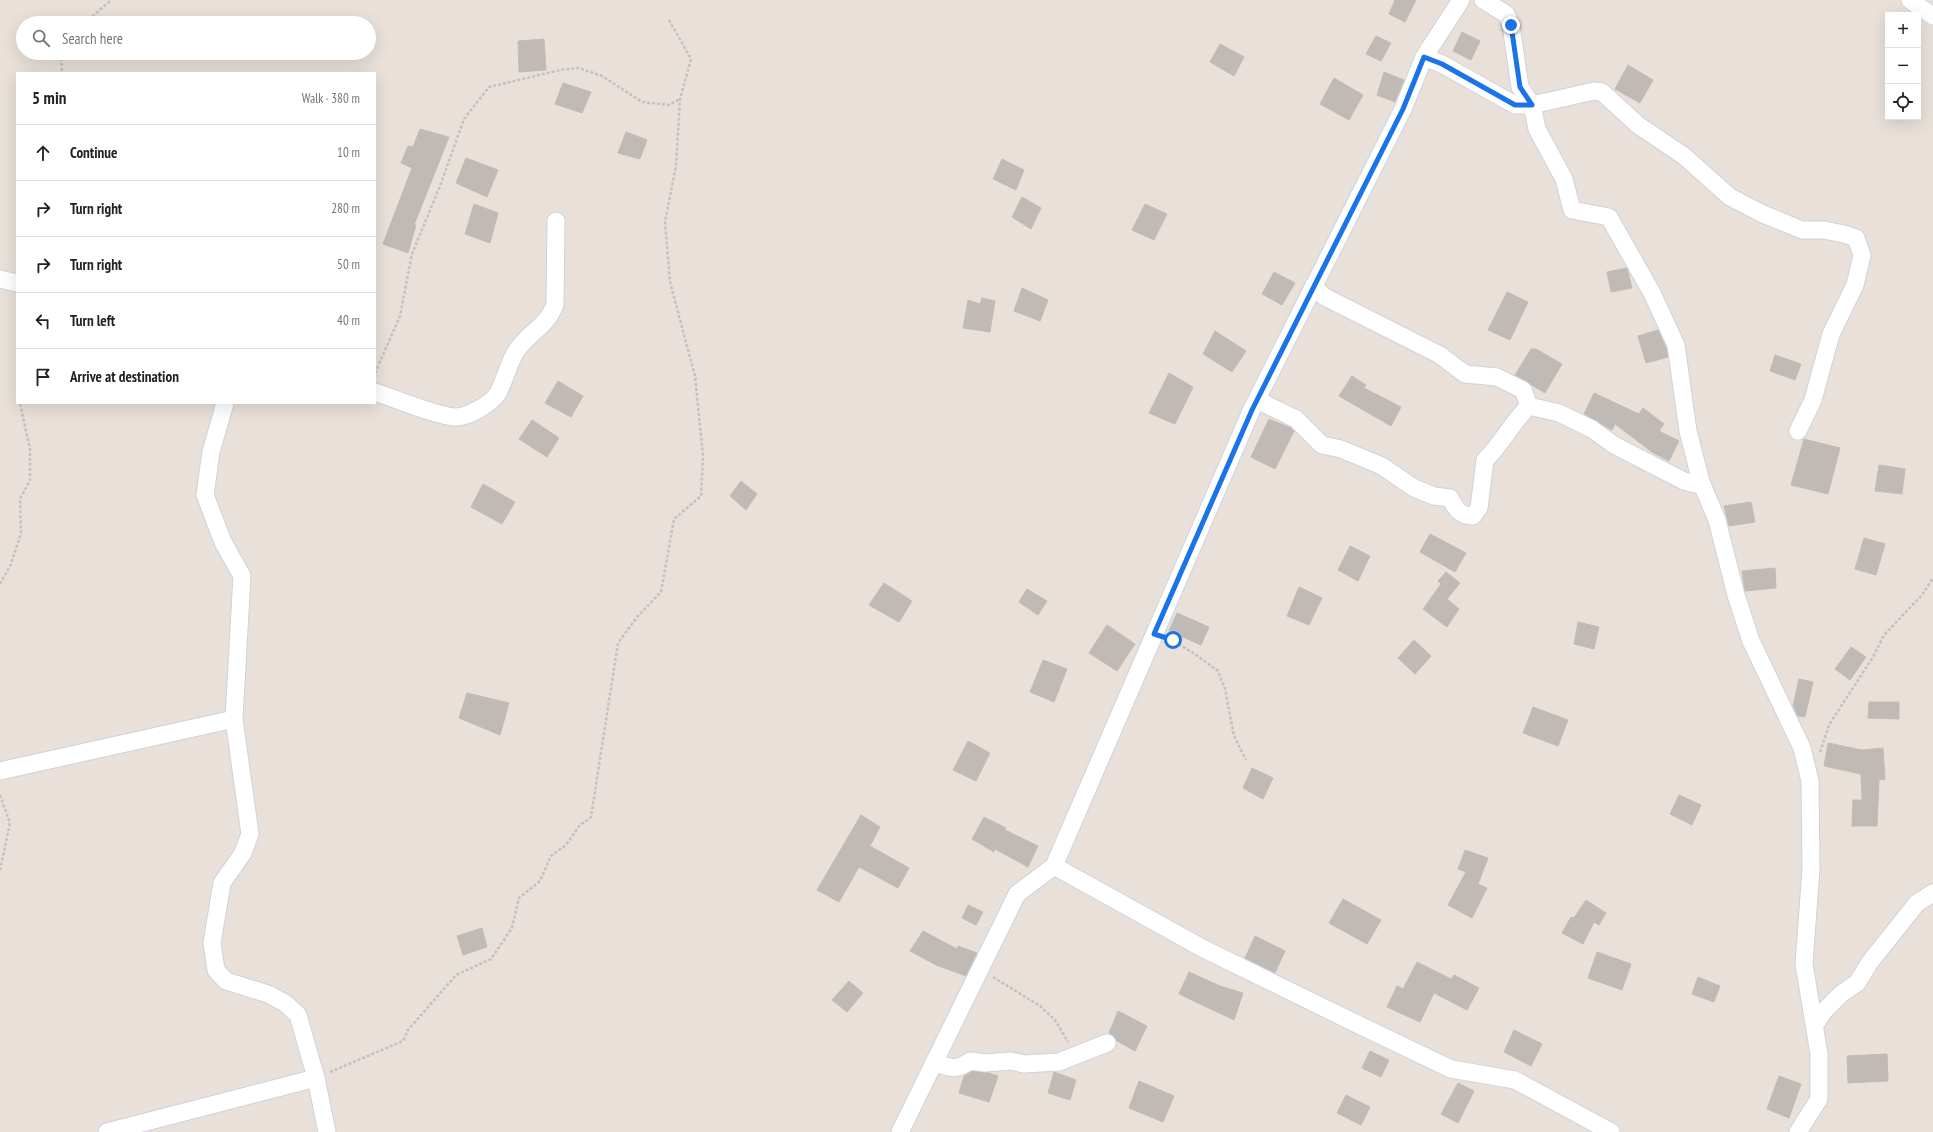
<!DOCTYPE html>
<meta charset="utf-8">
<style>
:root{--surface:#fff;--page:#f2f2f2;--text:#222;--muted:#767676;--line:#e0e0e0}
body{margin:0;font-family:"PT Sans Narrow",sans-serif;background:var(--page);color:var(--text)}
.controls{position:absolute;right:12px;top:12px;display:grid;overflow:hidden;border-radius:0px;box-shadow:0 4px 16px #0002}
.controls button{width:36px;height:36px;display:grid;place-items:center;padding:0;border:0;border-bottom:1px solid var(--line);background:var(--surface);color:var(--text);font:20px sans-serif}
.stop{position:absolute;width:12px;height:12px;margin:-9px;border:3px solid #1a73e8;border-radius:50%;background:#fff}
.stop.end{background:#1a73e8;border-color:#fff;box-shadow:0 1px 4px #0008}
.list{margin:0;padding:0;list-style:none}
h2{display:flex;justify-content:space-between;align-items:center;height:52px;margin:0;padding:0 16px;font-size:17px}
h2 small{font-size:13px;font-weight:400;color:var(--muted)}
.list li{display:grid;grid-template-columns:26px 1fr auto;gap:12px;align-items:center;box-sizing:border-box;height:56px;padding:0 16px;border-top:1px solid var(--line)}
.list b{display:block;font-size:15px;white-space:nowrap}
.list em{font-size:13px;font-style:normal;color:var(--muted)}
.icon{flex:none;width:22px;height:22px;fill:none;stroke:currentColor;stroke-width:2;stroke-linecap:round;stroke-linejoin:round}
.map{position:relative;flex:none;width:1933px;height:1132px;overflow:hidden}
.search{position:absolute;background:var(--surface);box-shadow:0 4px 16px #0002;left:16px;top:16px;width:360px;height:44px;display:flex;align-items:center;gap:10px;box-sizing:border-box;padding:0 14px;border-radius:22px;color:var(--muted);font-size:15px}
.panel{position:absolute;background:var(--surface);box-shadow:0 4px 16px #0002;left:16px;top:72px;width:360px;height:332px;border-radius:0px}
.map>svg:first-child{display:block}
.building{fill:#c0bab6;stroke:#c3bcb3}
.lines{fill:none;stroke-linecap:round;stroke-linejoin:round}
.minor-casing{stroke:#ced2de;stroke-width:19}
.path{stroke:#c2c2c2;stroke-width:2.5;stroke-dasharray:3 2;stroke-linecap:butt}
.minor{stroke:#fff;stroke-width:17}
.route{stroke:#1a73e8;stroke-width:5}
</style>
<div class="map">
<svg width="1933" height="1132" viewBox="0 0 1933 1132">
<rect width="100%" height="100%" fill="#e8e0d9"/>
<g class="building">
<polygon points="1395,0 1416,0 1405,22 1389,14"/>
<polygon points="1462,32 1480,41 1471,60 1453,51"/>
<polygon points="1376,36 1391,43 1381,61 1366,54"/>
<polygon points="544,39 546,70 519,72 518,41"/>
<polygon points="1220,44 1244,57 1234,76 1210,62"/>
<polygon points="1628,65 1653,80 1640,103 1615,89"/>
<polygon points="1384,72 1404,80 1395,102 1377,95"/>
<polygon points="1334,78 1363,95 1349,120 1320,104"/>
<polygon points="563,83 591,92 582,113 555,104"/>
<polygon points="420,129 449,137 414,225 416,225 408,253 383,244 412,168 401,163 408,146 413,147"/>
<polygon points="626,132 647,140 640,159 618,153"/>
<polygon points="466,158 498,170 487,197 456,183"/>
<polygon points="1002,159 1024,170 1016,190 993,179"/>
<polygon points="1022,197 1041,208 1031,229 1012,217"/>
<polygon points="474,204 498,213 490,243 465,234"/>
<polygon points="1145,204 1167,214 1154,240 1132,230"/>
<polygon points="1627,268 1632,288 1611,292 1607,272"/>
<polygon points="1274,272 1295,283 1282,305 1262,294"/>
<polygon points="1022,288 1048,300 1040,321 1014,311"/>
<polygon points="1507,292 1528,302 1510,340 1488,330"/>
<polygon points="982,298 995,301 990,332 963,328 968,300 980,304"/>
<polygon points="1658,330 1666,348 1668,357 1646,363 1638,336"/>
<polygon points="1215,331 1246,351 1232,372 1203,354"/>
<polygon points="1531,349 1536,349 1562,364 1545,393 1515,375"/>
<polygon points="1775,355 1801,364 1795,380 1770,371"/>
<polygon points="1169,373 1193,387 1175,424 1149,413"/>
<polygon points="1352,376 1366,385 1364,388 1401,407 1391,426 1339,396"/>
<polygon points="558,381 583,396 571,417 545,403"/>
<polygon points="1594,393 1639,414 1643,408 1664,424 1659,431 1679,441 1669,461 1652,452 1615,424 1612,430 1584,414"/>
<polygon points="1269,419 1291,428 1294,431 1275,469 1251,457"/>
<polygon points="532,420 559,438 547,457 519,439"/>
<polygon points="1804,439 1840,448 1828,494 1791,485"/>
<polygon points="1879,465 1905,469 1902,494 1875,491"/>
<polygon points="741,481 757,494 746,510 730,496"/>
<polygon points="483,484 515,502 502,524 471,507"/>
<polygon points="1751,502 1755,522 1729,526 1724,506"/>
<polygon points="1430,534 1466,553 1455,572 1420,552"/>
<polygon points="1864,538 1885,544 1876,575 1855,569"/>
<polygon points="1350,546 1370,556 1358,581 1338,570"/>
<polygon points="1775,568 1776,588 1745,591 1742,571"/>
<polygon points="1446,572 1460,583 1447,599 1459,609 1447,627 1423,609 1441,584 1438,581"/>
<polygon points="884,583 912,601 899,622 869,605"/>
<polygon points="1299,587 1322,598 1309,625 1287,616"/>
<polygon points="1027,589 1047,601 1038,615 1019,602"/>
<polygon points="1177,613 1209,627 1201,645 1169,631"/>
<polygon points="1578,622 1599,627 1594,649 1574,644"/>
<polygon points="1107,625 1135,644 1117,671 1089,653"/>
<polygon points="1414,640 1431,656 1415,674 1398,658"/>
<polygon points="1851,647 1866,657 1850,680 1835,669"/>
<polygon points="1043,660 1067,669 1054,702 1030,692"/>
<polygon points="1799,679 1813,682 1805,717 1798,716 1793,706"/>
<polygon points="467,693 509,703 500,735 459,718"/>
<polygon points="1869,702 1899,702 1899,719 1868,718"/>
<polygon points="1533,707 1568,720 1558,746 1523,733"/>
<polygon points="968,741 990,753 976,781 953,770"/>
<polygon points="1828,743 1862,750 1883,748 1885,779 1879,780 1877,826 1852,826 1853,800 1862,800 1861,774 1824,766"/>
<polygon points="1252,768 1273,778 1263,799 1243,788"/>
<polygon points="1679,795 1701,805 1692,825 1670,814"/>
<polygon points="861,815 880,827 870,846 909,868 898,888 859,867 839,902 817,890"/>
<polygon points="984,817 1006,828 1005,830 1038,846 1028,867 995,849 994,852 972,839"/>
<polygon points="1465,850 1488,858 1478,884 1487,888 1472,918 1448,905 1466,872 1458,869"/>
<polygon points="1343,899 1381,920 1367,944 1329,923"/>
<polygon points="1586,900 1606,913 1599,925 1594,922 1583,944 1562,933 1571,917 1574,918"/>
<polygon points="968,905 983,912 976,925 962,918"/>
<polygon points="482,928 487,947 463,955 457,936"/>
<polygon points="923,931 957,949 958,946 977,953 966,976 936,965 910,951"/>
<polygon points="1255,936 1285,951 1275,973 1245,958"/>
<polygon points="1597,952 1631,964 1622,990 1588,978"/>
<polygon points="1417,962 1451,979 1454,975 1479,988 1467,1010 1434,993 1420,1022 1387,1007 1397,986 1403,989"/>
<polygon points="1189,972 1220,986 1243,993 1234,1020 1179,994"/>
<polygon points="1698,977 1720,986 1714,1002 1692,994"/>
<polygon points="849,981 863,993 847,1012 832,1000"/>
<polygon points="1118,1011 1147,1026 1135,1051 1117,1041 1113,1035 1109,1033"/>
<polygon points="1514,1030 1542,1044 1531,1066 1504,1052"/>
<polygon points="1370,1051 1389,1060 1381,1077 1362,1068"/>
<polygon points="1887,1054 1888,1081 1848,1083 1847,1056"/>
<polygon points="972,1071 989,1073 998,1076 989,1102 959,1093 964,1076"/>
<polygon points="1054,1072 1076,1080 1070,1100 1048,1093"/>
<polygon points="1779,1076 1801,1084 1789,1118 1767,1109"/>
<polygon points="1139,1081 1174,1096 1163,1122 1129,1108"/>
<polygon points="1458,1083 1474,1091 1458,1123 1441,1114"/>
<polygon points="1346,1095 1370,1107 1361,1125 1337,1113"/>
</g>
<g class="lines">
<defs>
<g id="minor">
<polyline points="1483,0 1506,14 1511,25 1520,87 1532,105 1537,129 1564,179 1572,210 1609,217 1652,293 1676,345 1688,431 1701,482 1717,520 1736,595 1751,641 1802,748 1810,781 1811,869 1804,964 1819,1054 1819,1099 1798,1132"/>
<polyline points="1910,0 1933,16"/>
<polyline points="1424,57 1442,64 1515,105 1532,105 1594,91 1602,92 1638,125 1684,156 1730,197 1763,214 1802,230 1824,230 1844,234 1856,238 1862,255 1855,285 1831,334 1813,400 1798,431"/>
<polyline points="0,279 17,283"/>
<polyline points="1313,287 1325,297 1440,355 1465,374 1497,377 1523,390 1529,406 1559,413 1592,429 1614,445 1684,481 1703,486"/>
<path d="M375,392c21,7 58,23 79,25 13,1 37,-13 44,-24 7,-13 10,-28 17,-40 12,-20 31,-25 40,-48l1,-84"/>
<path d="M1257,400l39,19 26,26 19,4 41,17 32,22 20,8 16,2c6,11 10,18 23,18l6,-8 6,-48c17,-16 27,-38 44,-54"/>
<polyline points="225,403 211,452 205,495 223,542 242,576 234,719 250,834 243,853 222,883 212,943 216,970 226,981 268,994 285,1003 298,1015 316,1078 327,1132"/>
<polyline points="0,771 234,719"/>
<polyline points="1054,866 1204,949 1355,1023 1451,1069 1515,1080 1611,1132"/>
<polyline points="1815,1025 1824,1011 1841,994 1857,983 1870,962 1917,903 1933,893"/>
<path d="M934,1062c15,6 23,9 36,-1l15,2 26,-2 13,3 35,-2 48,-19"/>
<polyline points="107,1132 316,1078"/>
<polyline points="900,1132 1017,894 1054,866 1252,409 1403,109 1424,57 1461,0"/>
</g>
</defs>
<use href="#minor" class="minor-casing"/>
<g class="path">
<polyline points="85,23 111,0"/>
<polyline points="61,53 62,73"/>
<polyline points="375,373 400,316 412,254 440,186 464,119 489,87 560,70 579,68 602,76 642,102 669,105 680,99"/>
<polyline points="0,584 11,564 21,533 20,499 30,480 30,449 20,403"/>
<polyline points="1170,639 1195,654 1218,671 1225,689 1234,736 1246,760"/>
<polyline points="1820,752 1829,725 1873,657 1884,635 1922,595 1933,578"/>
<polyline points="0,795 10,823 0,870"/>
<polyline points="993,977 1040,1006 1055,1020 1068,1042"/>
<polyline points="330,1072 403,1041 408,1030 456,975 491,959 512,928 519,898 540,881 551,856 566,845 580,825 591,817 618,643 637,617 661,592 674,519 701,496 703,456 695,376 670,282 665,222 676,166 680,99 691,59 669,20"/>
</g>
<use href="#minor" class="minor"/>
</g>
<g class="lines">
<polyline class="route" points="1173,640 1154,634 1252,410 1403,109 1424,57 1442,64 1515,105 1532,105 1520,87 1511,25"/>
</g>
</svg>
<div class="controls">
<button>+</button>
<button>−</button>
<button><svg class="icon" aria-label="locate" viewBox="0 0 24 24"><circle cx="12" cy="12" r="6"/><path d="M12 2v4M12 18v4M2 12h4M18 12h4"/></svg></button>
</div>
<div class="stop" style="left:1173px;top:640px"></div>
<div class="stop end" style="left:1511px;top:25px"></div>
<div class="search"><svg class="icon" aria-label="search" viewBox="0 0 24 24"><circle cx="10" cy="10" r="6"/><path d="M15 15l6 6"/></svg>Search here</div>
<section class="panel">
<h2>5 min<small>Walk · 380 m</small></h2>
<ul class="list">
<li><svg class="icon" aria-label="ahead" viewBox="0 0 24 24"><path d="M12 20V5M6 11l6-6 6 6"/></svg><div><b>Continue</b></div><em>10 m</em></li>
<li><svg class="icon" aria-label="right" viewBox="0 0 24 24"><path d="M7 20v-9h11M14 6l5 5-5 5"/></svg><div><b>Turn right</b></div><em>280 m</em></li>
<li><svg class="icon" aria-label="right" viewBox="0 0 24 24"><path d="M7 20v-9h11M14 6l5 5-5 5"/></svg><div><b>Turn right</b></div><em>50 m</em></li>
<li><svg class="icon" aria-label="left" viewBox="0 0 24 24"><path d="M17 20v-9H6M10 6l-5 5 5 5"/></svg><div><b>Turn left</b></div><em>40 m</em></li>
<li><svg class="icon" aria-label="arrive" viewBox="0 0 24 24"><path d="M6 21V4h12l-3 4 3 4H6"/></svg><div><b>Arrive at destination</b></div></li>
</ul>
</section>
</div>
